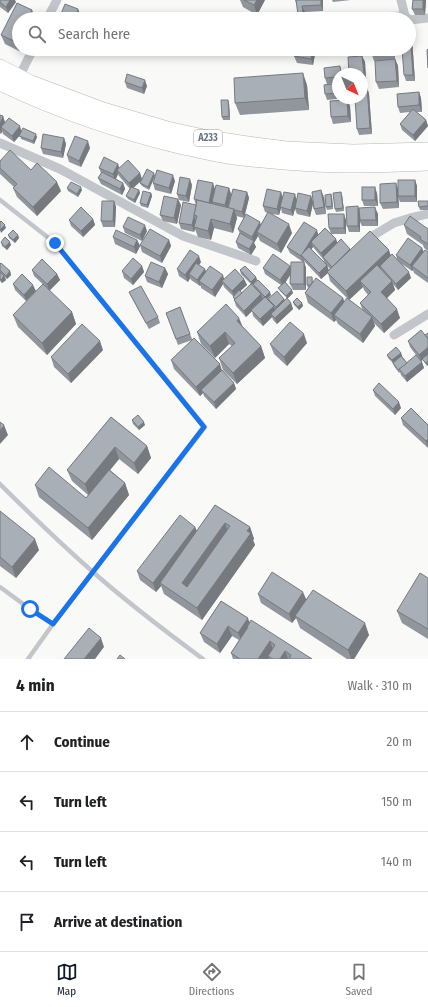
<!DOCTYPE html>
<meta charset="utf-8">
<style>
:root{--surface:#fff;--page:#f6f6f6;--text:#202124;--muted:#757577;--line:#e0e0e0;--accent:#111827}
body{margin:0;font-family:"Fira Sans Condensed",sans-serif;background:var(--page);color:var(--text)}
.compass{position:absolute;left:332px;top:68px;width:36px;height:36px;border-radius:50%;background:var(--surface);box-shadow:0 2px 10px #0003;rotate:137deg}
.stop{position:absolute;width:12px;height:12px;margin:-9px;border:3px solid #1a73e8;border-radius:50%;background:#fff}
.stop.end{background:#1a73e8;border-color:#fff;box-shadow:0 1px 4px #0008}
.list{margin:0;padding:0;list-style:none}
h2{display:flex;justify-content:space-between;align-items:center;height:52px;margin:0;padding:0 16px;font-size:17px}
h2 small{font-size:13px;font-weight:400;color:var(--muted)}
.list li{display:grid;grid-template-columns:26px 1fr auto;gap:12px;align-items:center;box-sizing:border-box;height:60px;padding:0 16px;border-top:1px solid var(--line)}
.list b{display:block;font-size:15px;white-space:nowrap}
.list em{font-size:13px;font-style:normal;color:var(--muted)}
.icon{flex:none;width:22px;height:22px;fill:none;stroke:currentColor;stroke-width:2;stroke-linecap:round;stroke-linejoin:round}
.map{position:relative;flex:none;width:428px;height:659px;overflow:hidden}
.search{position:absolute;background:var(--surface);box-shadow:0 2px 10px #0003;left:12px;right:12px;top:12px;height:44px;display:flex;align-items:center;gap:10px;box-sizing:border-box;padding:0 14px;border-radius:22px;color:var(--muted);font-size:15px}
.sheet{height:292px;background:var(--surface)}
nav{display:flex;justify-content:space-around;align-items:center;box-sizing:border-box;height:56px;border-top:1px solid var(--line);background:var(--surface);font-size:11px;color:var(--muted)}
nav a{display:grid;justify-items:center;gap:2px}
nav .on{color:var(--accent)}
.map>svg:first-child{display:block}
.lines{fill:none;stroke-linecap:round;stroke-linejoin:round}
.trunk-casing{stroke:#b6b8bc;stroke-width:16}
.service{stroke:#c2c5c9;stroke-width:4.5}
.minor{stroke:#c2c5c9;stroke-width:9}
.trunk{stroke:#fff;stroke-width:15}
.wall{fill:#91969d;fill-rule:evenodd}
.shaded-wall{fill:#767a7f}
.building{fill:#a9afb6;stroke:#767a7f;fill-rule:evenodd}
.route{stroke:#1a73e8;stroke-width:5}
.labels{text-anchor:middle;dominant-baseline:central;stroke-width:4;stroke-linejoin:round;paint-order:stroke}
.shield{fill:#fff;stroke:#959da5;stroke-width:1}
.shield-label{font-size:10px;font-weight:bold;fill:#68737f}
</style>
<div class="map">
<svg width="428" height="659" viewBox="0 0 428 659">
<rect width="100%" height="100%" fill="#f9f9f8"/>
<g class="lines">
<defs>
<g id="trunk">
<polyline points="0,67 31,83 103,110 167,129 208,138 247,144 286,149 353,152 428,150"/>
<path d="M0,83c58,28 120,49 183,64 20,4 40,9 60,11 36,4 73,7 109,7 25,0 51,-1 76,-2"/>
</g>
</defs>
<use href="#trunk" class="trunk-casing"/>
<g class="service">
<polyline points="0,200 55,243 205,427 53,624 28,659"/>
<path d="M0,484c30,30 61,60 93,88 35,31 72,59 110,87"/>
<polyline points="0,587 30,609 53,624"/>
</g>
<g class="minor">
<polyline points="401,0 405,16 410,20 428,18"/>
<polyline points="333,18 405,16"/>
<polyline points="47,19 57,0"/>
<polyline points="19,77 33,49"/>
<polyline points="0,143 60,169 183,236 256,261"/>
<polyline points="369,238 394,223 410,218 428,214"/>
<polyline points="394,335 428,314"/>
</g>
<use href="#trunk" class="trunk"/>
</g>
<g class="wall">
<polygon points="0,0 16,2 8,13 0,7"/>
<polygon points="240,0 265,0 257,15 243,7"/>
<polygon points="295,0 323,0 323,11 305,12 305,19 300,19 298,15 297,3 296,3"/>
<polygon points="332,0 351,0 333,2"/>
<polygon points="413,0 426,0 425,15 415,15 412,9"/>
<polygon points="17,3 32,10 35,19 19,19 19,49 20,49 19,51 5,44 1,35"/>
<polygon points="412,39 415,81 406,81 404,75"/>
<polygon points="296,49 316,49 313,65 297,63 294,56"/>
<polygon points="348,49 361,49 361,52 349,53"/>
<polygon points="371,49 394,49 395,59 374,61 372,55"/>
<polygon points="362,56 365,62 366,80 362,81"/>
<polygon points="395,59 398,66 399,87 379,89 376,82"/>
<polygon points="342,73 338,74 338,83 327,84 325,78"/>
<polygon points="125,82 147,86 144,94 127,88"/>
<polygon points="338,83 338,98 346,98 327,100 325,94"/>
<polygon points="307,85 309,110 240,115 235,103"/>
<polygon points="367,87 369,94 372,134 359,135 357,129"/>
<polygon points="419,92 421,98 422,112 417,112 426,120 428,126 415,141 402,130 400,124 410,112 400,113 398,107"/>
<polygon points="228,100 229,103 230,120 223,120 222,117"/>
<polygon points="347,100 350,106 351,122 333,124 331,117"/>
<polygon points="0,115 3,116 5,122 21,131 37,137 34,144 21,139 20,135 14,142 3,134 2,131 1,134 0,133"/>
<polygon points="64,138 66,144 63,158 43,154 41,148"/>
<polygon points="90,148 81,167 69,162 67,155"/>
<polygon points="0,161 31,170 61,191 37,216 17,197 13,188 14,187 0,174"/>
<polygon points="118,164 119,168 140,173 142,179 147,169 149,190 142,186 140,183 142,180 133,188 139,190 140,193 135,203 128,199 126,196 130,189 119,176 118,174 116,179 123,183 125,189 122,195 101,184 98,178 101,173 99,168"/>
<polygon points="415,180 417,186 417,202 400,202 398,197 399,208 383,209 380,203 396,183 398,189"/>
<polygon points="175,181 171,194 155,190 153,183"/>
<polygon points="192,185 189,202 179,200 177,194"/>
<polygon points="67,188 82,190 78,197 68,191"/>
<polygon points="229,188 231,194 247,192 249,198 244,218 236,216 237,218 233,233 214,228 211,240 198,237 195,229 194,232 181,229 179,223 196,205 194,199 215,189"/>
<polygon points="151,193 152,196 148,208 141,206 140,203"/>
<polygon points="377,193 378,206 364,206 362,200"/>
<polygon points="331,194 332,197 333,209 327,210 326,207"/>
<polygon points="342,195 344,211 336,212 335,209"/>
<polygon points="311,196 313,201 324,197 326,214 316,215 314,209 313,204 310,217 297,214 295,209 293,216 282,213 281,208 279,215 271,214 292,233 281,253 260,241 258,236 254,243 256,247 251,255 238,248 236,242 240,234 238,229 261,224 268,213 265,212 263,206 282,197 297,200"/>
<polygon points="114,201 116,207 115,227 103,227 101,221"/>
<polygon points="428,201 428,210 420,210 419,207"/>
<polygon points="181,205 177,224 163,221 160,215"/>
<polygon points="359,211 378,214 378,226 362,226 360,222 360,232 349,232 347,226"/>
<polygon points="93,219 95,225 83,237 71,226 69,220"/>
<path d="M346,220v14h-15l5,5 1,4 13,7 41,6 6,3 -1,-4 26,-7 1,3 5,1v31l-14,-10 -1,-3 -1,1 -10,-7 9,14 -13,12 -5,-6 2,6 -8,8 13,20 -16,15 -10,-10 1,3 -12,17 -25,-19 -2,-4 -2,2 -26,-19 -3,-10 3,-5 -1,-3 5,-8 1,5 30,16 1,4 3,-4 -17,-17 -2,-8 -7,6 -17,-18 -1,1 -13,-9 -3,-6 32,-13h12l-2,-6zM313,247l10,12 2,4 5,6 -1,1 -2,-5 -16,-16zM363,287l1,3 4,5 -8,8 3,8 -14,-11z"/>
<polygon points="404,225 428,229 428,251 424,248 423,245 407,234"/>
<polygon points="123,227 147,231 142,241 125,233"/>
<polygon points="8,235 18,235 19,238 15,243 9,238"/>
<polygon points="113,237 137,240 140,246 136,254 115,244"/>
<polygon points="169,240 171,246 162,263 142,252 140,245"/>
<polygon points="1,242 11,245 7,250 2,246"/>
<polygon points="201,262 199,265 205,269 206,272 224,279 244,279 247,285 240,291 242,293 251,284 241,274 240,270 256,277 257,280 252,285 254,287 253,284 271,295 267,299 269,302 268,299 284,299 285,300 287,298 280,291 278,288 281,285 265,274 263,268 290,266 291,267 304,262 306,268 306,290 293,290 290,284 290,275 285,283 293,293 287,299 291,303 293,309 277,324 273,320 272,317 263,326 253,316 252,311 246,317 236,306 233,296 224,287 223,284 215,297 201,288 201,285 200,286 191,280 190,278 188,282 179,276 177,269"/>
<polygon points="0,264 10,271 11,275 7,279 5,277 6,280 2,283 0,281"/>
<polygon points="142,266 144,272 133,285 124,278 122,271"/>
<polygon points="165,268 168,274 162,288 147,282 145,276"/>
<polygon points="32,270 57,274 60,280 49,291 72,312 76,324 47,355 18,327 13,315 49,290 34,276"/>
<polygon points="13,284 36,291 26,301 15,290"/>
<polygon points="129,292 158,317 160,323 149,329 132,298"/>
<polygon points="293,302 302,303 303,306 299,310 294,305"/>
<polygon points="180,307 192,339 234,383 236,389 216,409 204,396 203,393 200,396 174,369 171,360 192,340 178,345 166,313"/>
<polygon points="243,327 261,346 265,358 237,384 223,370 219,358 232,346 229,344 215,358 201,344 197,332"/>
<polygon points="421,330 427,366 424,362 423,360 421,361 424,368 407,382 401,375 400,372 399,373 394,366 393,363 388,358 387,355 401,353 402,356 407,363 416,355 410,347 408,341"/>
<polygon points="307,343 287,366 274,354 270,344"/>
<polygon points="103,350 71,383 54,367 51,357"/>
<polygon points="373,390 401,408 395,415 375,396"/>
<polygon points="111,417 147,446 151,458 138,474 119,459 110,470 125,483 129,495 92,540 39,497 35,485 86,498 88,495 72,481 67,470"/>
<polygon points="401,418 428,425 428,448 403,425"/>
<polygon points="132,420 145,425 139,430 133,424"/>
<polygon points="215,505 250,527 254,539 253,540 255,545 202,620 164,594 161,586 156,592 140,580 137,571 195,527 197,531"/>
<polygon points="0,511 39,550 16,578 0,566"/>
<polygon points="428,578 428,639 402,623 397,611"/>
<polygon points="258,594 306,600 369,635 354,659 347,659 300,628 296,618 292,623 261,603"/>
<polygon points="221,601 250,622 312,659 233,659 231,653 239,640 232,636 220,653 204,642 200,633"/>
</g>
<g class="shaded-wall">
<polygon points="10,0 15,0 16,2 8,13 6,7"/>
<polygon points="257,0 265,0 257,15 254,5"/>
<polygon points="321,0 323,0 323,11 321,5"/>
<polygon points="423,0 426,0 425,15 423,9"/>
<polygon points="302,6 305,12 305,19 303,14"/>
<polygon points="78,9 81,16 79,19 75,19"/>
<polygon points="32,10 35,19 27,19"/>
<polygon points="410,33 412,39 415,81 413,75"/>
<polygon points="19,36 19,49 20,49 19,51 16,42"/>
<polygon points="313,49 316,49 313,65 311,59"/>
<polygon points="392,49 394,49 395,59 393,53"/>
<polygon points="362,56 365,62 366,80 364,74"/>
<polygon points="395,59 398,66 399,87 397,81"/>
<polygon points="340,66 342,73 343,74 341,74"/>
<polygon points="303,73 307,85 309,110 305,98"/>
<polygon points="145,80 147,86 144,94 142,88"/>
<polygon points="367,87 369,94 372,134 370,128"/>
<polygon points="419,92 421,98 422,112 419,105"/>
<polygon points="228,100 229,103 230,120 229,116"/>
<polygon points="347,100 350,106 351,122 348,116"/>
<polygon points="3,116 5,123 1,127 2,131 1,134 0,130 0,125"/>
<polygon points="426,120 428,126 415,141 413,135"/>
<polygon points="20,126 22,133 14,142 12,136"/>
<polygon points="36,134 37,137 34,144 33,141"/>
<polygon points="64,138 66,144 63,158 61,152"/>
<polygon points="88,141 90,148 81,167 79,161"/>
<polygon points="118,164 120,170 117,170 118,174 115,181 113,174"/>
<polygon points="140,173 142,180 131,190 129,183"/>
<polygon points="154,173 155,176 149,190 148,187"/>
<polygon points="173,175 175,181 171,194 169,188"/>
<polygon points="190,179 192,185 189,202 186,196"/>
<polygon points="415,180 417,186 417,202 415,196"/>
<polygon points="57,182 61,191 37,216 33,207"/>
<polygon points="123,183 125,189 122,195 120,189"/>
<polygon points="213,183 215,189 212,202 212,204 211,209 209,203"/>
<polygon points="396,183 398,189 399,208 397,202"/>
<polygon points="81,187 82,190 78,197 77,194"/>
<polygon points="375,187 377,193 378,206 375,200"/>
<polygon points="229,188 231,194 227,211 225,205"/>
<polygon points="139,190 140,193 135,203 134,200"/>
<polygon points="321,190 324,197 326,214 324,207"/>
<polygon points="247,192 249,198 244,218 242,212"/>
<polygon points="281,192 283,198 280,207 281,208 279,215 277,209"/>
<polygon points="341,192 342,195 344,211 343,208"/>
<polygon points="151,193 152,196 148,208 147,205"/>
<polygon points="295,194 297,201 293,216 291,210"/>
<polygon points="331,194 332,197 333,209 332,206"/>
<polygon points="311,196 313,203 310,217 307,211"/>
<polygon points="178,199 181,205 177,224 174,218"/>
<polygon points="114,201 116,207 115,227 113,221"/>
<polygon points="358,206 360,213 360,232 358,226"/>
<polygon points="375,207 378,214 378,226 376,220"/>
<polygon points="234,209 237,218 233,233 230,224"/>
<polygon points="344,214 346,220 346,234 344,228"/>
<polygon points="194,216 196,222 194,227 195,229 194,232 192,225"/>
<polygon points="93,219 95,225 83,237 81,231"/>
<polygon points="211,219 214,228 211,240 208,231"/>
<polygon points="260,222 262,229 257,232 258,236 254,243 256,247 251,255 249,249 253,241 252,237"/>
<polygon points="289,224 292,233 281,253 277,244"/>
<polygon points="5,225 6,228 1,233 0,230"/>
<polygon points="145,225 147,231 142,241 140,235"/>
<polygon points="317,230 319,237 311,242 313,247 305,259 301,255 304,261 303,262 301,256"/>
<polygon points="18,235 19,238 15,243 13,240"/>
<polygon points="336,239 338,245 323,257 321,253"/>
<polygon points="137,240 140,246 136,254 134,247"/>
<polygon points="169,240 171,246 162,263 160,256"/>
<polygon points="10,242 11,245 7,250 5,247"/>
<polygon points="422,248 425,254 412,266 413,270 412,271 410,265"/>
<polygon points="389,250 392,259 380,266 381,270 360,281 363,287 349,300 346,291"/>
<polygon points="199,256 201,262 191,276 189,274 190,278 188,282 185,275"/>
<polygon points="304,262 306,268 306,290 304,284"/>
<polygon points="327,265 329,272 327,272 328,273 321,279 319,273"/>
<polygon points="142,266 144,272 133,285 131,279"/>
<polygon points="290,266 292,272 283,286 280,280"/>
<polygon points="165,268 168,274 162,288 159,282"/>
<polygon points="205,269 207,276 199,281 201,285 200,286 197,280"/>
<polygon points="10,271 11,275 7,279 6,276"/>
<polygon points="409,272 411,278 398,290 396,284"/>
<polygon points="57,274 60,280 49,291 47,284"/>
<polygon points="223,275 225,282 222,281 223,284 215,297 212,290"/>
<polygon points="4,276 6,280 2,283 1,280"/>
<polygon points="256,277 257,280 252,285 251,282"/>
<polygon points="244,279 247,285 234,297 232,291"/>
<polygon points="392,281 395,290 384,301 381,292"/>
<polygon points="33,285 36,291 26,301 24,295"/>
<polygon points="292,290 293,293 287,299 286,296"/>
<polygon points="270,292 271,295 266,300 265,297"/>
<polygon points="261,294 263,300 251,310 252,311 246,317 244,311"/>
<polygon points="343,298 346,307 334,315 336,320 334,322 331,313"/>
<polygon points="284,299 286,302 277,310 276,307"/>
<polygon points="291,303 293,309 277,324 275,318"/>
<polygon points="302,303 303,306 299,310 298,307"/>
<polygon points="274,306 276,313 271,314 272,317 263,326 260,319"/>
<polygon points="397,309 400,318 384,333 381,324"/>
<polygon points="72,312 76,324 47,355 42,343"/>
<polygon points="372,317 375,326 363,343 360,334"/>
<polygon points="239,318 244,330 237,321"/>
<polygon points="225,332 229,344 215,358 210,346"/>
<polygon points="304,334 307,343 287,366 284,357"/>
<polygon points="100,341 103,350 71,383 68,374"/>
<polygon points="261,346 265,358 237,384 233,373"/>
<polygon points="428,347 428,356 421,361 419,355"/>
<polygon points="401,353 402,356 393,364 392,360"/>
<polygon points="428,361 428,365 427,366 426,363"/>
<polygon points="422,362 424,368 407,382 405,376"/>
<polygon points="220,364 223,374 201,390 203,393 200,396 196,387"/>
<polygon points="234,383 236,389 216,409 214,402"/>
<polygon points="399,402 401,408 395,415 393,409"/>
<polygon points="144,422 145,425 139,430 138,427"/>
<polygon points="4,425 8,435 0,444 0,431"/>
<polygon points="428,439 428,448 426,441"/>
<polygon points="147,446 151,458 138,474 134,463"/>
<polygon points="115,447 119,459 89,496 85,484"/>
<polygon points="125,483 129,495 92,540 88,528"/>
<polygon points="225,523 229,535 186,595 182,583"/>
<polygon points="195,527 199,536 160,583 161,586 156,592 153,583"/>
<polygon points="250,527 254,539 253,540 255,545 202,620 197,608"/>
<polygon points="35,539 39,550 16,578 12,567"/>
<polygon points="303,592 307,601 295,616 296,618 292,623 289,614"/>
<polygon points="248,618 251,627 247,627 249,631 242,642 238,633"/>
<polygon points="365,623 369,635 354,659 351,659 348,650"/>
<polygon points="228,626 232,636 220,653 217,644"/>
<polygon points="101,638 104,647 95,659 84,659"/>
<polygon points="270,641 274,653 268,656 269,659 258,659"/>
<polygon points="285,651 288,659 280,659"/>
</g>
<g class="building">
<polygon points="0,0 10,0 6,7 0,2"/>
<polygon points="244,0 257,0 254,5"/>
<polygon points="296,0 321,0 321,5 302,6 303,14 298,15"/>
<polygon points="413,0 423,0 423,9 412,9"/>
<polygon points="17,3 32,10 27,19 19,19 19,36 16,42 1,35"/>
<polygon points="65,4 78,9 75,19 59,19"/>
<polygon points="409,33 410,33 413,75 404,75 402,49 409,49"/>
<polygon points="296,49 313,49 311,59 294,56"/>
<polygon points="371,49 392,49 393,53 372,55"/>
<polygon points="428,49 428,68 427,50"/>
<polygon points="362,56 364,74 349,74 348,57"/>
<polygon points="395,59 397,81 376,82 375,61"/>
<polygon points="340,66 341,74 338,74 338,77 325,78 324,68"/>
<polygon points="303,73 305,98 235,103 234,78"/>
<polygon points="127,74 145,80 142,88 125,82"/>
<polygon points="338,83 338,93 325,94 324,85"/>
<polygon points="367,87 370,128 357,129 355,98 362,98 362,88"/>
<polygon points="419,92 419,105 398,107 397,94"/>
<polygon points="221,100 228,100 229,116 222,117"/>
<polygon points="347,100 348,116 331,117 330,101"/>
<polygon points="413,109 426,120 413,135 400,124"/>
<polygon points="0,115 3,116 0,125"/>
<polygon points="9,118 20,126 12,136 1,127"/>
<polygon points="23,128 36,134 33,141 19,136"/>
<polygon points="43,134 64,138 61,152 41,148"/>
<polygon points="75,136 88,141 79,161 67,155"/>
<polygon points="10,150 31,170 37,163 57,182 33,207 13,188 17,184 0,168 0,161"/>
<polygon points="104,157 118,164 113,174 99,168"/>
<polygon points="128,160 140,173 129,183 117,170"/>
<polygon points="147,169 154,173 148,187 140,183"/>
<polygon points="157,170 173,175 169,188 153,183"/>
<polygon points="102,172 123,183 120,189 98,178"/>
<polygon points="180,177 190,179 186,196 177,194"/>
<polygon points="198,180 213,183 209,203 194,199"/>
<rect x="398" y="180" width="17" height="16"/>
<polygon points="71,182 81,187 77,194 67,188"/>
<polygon points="396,183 397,202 380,203 380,184"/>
<polygon points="216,185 229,188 225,205 212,202"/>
<polygon points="131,187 139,190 134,200 126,196"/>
<rect x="362" y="187" width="13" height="13"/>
<polygon points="233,189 247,192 242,212 228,208"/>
<polygon points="267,189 281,192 277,209 263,206"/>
<polygon points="321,190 324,207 314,209 312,192"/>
<polygon points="143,191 151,193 147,205 140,203"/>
<polygon points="284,192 295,194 291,210 280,207"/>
<polygon points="341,192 343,208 335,209 333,193"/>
<polygon points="298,193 311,196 307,211 295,208"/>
<polygon points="331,194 332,206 326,207 325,195"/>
<polygon points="164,196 178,199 174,218 160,215"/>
<polygon points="197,200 234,209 230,224 211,219 208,231 194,227 197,216 194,215"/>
<polygon points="102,201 114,201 113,221 101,221"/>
<polygon points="418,201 428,201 428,206 419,207"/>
<polygon points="183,202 196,205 194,215 194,216 192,225 179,223"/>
<polygon points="358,206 358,226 347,226 346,207"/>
<polygon points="81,207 93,219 81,231 69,220"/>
<polygon points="375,207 376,220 360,220 359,208"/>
<polygon points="268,212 289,224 277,244 257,232"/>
<polygon points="246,214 260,222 252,237 238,229"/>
<polygon points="328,214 344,214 344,228 329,228"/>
<polygon points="410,216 428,229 428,244 420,239 421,237 404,225"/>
<polygon points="128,217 145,225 140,235 123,227"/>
<polygon points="1,221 5,225 0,230 0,222"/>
<polygon points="304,222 317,230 301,256 287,247"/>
<polygon points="325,228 336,239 321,253 311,242"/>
<polygon points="150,229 169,240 160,256 140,245"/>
<polygon points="13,230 18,235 13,240 8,235"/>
<polygon points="116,230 137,240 134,247 113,237"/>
<polygon points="370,231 389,250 346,291 327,272"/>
<polygon points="240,233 254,241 249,249 236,242"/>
<polygon points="5,237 10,242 5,247 1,242"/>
<polygon points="408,238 422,248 410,265 396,255"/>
<polygon points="341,239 350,249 332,267 323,257"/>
<polygon points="309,247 327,265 319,273 301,255"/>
<polygon points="190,250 199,256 185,275 177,269"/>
<polygon points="425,250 428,252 428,278 412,266"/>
<polygon points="273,254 290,266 280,280 263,268"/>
<polygon points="392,254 409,272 396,284 380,266"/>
<polygon points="133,258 142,266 131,279 122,271"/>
<polygon points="42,259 57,274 47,284 32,270"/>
<polygon points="151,262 165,268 159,282 145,276"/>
<polygon points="291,262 304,262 304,284 290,284"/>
<polygon points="1,263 10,271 6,276 0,270 0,264"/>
<polygon points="196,263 205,269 197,280 189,274"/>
<polygon points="377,265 392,281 381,292 397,309 381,324 360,303 371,292 360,281"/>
<polygon points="210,266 223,275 212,290 199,281"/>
<polygon points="245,266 256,277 251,282 240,270"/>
<polygon points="235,269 244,279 232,291 222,281"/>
<polygon points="0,272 4,276 1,280 0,279"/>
<polygon points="22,274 33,285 24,295 13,284"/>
<polygon points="307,277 312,277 312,283 311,285 307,285"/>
<polygon points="316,278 343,298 331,313 305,293"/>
<polygon points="258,280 270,292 265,297 253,284"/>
<polygon points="285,282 292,290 286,296 278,288"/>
<polygon points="43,284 72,312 42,343 13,315"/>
<polygon points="251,284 261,294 244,311 234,300"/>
<polygon points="141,286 158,317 146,323 129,292"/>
<polygon points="239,290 242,293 235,299 233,297"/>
<polygon points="277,291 284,299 276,307 268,299"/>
<polygon points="265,297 274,306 260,319 251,310"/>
<polygon points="287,298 291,303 275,318 271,314"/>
<polygon points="297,298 302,303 298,307 293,302"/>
<polygon points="347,298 372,317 360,334 334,315"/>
<polygon points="226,304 239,318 237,321 261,346 233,373 219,358 235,343 225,332 210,346 197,332"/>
<polygon points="180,307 190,334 176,339 166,313"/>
<polygon points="290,322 304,334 284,357 270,344"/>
<polygon points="82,324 100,341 68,374 51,357"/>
<polygon points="421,330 428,339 428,347 419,355 408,341"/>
<polygon points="428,333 428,339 425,335"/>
<polygon points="194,338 220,364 196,387 171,360"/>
<polygon points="396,347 401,353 392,360 387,355"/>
<polygon points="428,354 428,361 426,363 422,359"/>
<polygon points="416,355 422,362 405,376 399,369"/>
<polygon points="401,356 407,363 398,370 393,363"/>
<polygon points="222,370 234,383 214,402 201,390"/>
<polygon points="379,383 399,402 393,409 373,390"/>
<polygon points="411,408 428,425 428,439 426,441 401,418"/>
<polygon points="138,415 144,422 138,427 132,420"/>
<polygon points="111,417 147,446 134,463 115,447 85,484 67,470"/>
<polygon points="0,422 4,425 0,431"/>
<polygon points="49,467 86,498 109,470 125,483 88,528 35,485"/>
<path d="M215,505l35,22 -3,4 4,2 -54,75 -37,-25zM225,523l5,3 -43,61 -5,-4z"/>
<polygon points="0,511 35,539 12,567 0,557"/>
<polygon points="180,515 195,527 153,583 137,571"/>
<polygon points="272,572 303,592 289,614 258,594"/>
<polygon points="420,573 428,578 428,629 397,611"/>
<polygon points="313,590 365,623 348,650 295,616"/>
<polygon points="221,601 248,618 238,633 228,626 217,644 200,633"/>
<polygon points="251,620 312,659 289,659 291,655 285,651 280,659 273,659 268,656 275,645 270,641 258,659 240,659 231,653 248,627 247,627"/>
<polygon points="89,628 101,638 84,659 64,659"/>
<polygon points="120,655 125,659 117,659"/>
</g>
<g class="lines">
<polyline class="route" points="30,609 53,624 204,427 55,243"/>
</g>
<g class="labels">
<rect class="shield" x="194" y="130" width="28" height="16" rx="3"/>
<g class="shield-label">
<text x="208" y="138">A233</text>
</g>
</g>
</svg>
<svg class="compass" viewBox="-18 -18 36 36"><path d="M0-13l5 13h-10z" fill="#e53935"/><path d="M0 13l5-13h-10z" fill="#757577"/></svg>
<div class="stop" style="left:30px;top:609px"></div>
<div class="stop end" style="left:55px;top:243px"></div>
<div class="search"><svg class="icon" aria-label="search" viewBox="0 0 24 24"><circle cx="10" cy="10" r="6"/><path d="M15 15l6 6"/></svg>Search here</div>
</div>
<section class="sheet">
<h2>4 min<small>Walk · 310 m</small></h2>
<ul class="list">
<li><svg class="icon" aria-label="ahead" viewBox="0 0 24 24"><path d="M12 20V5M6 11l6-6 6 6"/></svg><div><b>Continue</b></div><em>20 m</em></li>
<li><svg class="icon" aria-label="left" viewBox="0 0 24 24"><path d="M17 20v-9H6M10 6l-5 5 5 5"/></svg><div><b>Turn left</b></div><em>150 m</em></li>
<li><svg class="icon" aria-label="left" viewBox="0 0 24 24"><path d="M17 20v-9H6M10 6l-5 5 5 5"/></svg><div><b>Turn left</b></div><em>140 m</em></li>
<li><svg class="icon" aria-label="arrive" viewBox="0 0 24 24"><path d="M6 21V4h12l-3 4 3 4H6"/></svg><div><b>Arrive at destination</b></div></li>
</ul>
</section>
<nav>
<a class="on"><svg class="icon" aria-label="map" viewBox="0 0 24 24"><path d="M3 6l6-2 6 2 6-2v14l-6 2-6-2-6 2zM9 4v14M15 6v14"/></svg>Map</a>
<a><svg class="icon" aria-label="directions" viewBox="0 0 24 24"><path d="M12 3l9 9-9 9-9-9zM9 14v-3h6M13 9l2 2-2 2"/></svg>Directions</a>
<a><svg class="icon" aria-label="saved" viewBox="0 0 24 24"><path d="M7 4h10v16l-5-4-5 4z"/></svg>Saved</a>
</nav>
